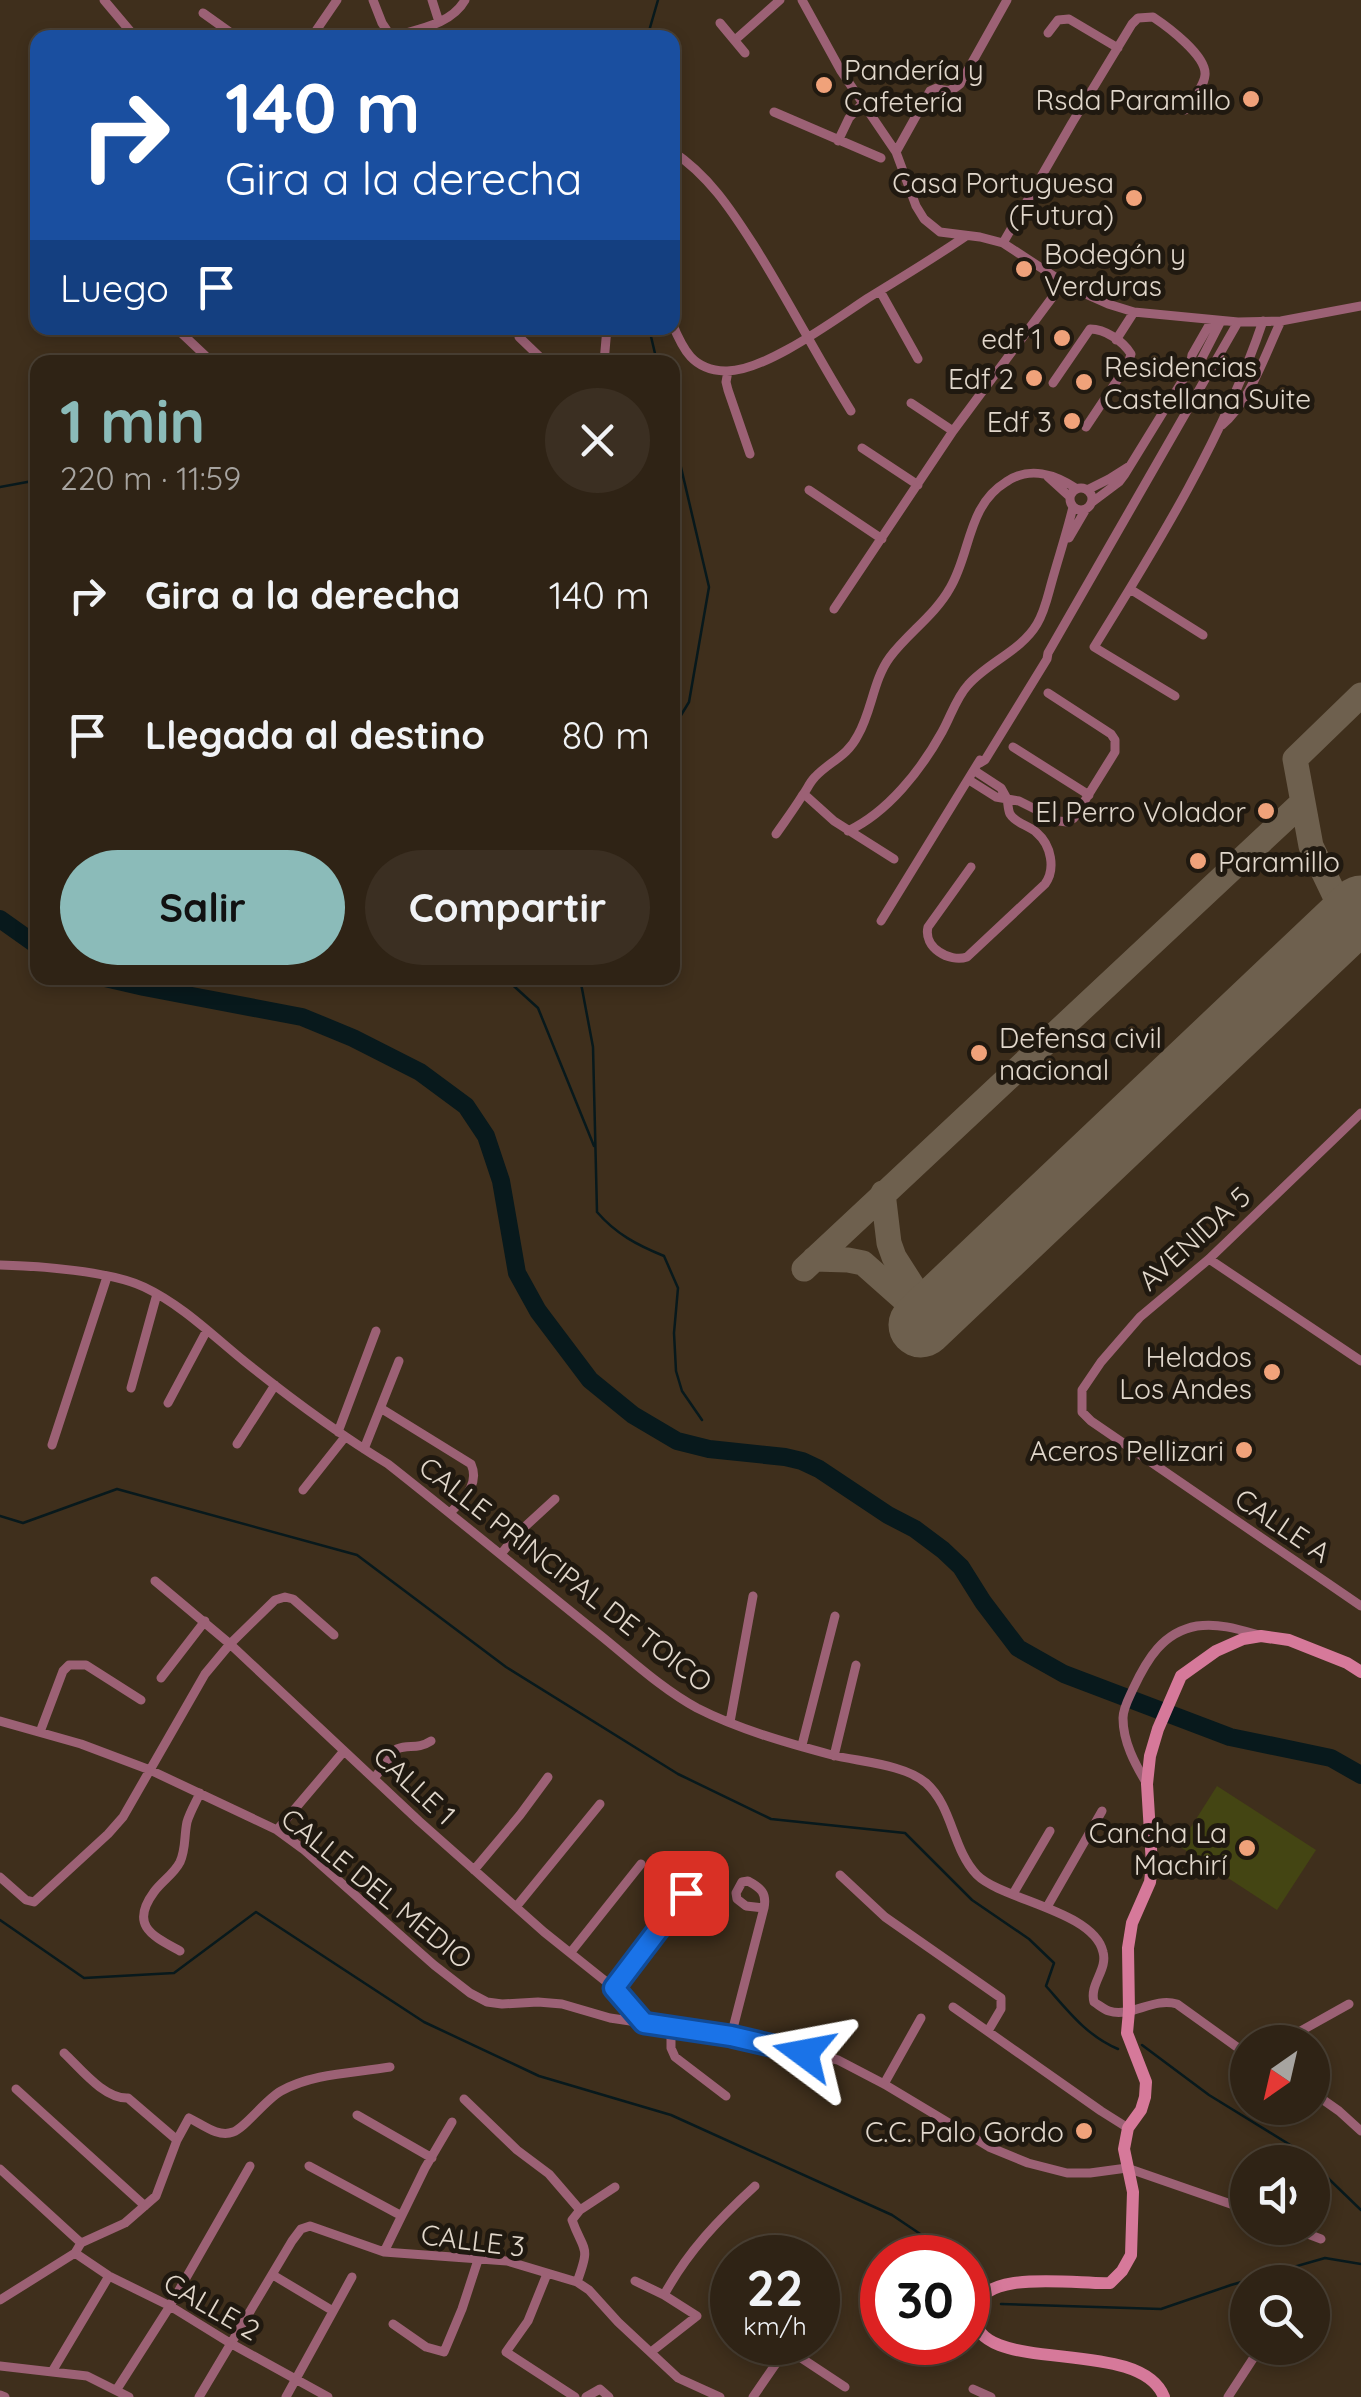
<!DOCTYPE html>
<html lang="es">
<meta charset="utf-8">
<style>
body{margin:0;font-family:Quicksand,sans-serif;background:#3b2f22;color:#f1f3f6;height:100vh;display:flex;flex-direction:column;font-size:38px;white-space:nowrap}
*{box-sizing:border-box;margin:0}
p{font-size:32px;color:#a7a4a0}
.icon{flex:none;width:55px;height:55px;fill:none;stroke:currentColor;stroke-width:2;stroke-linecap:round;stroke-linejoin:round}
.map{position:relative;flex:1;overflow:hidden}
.drawer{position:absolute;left:30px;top:355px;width:650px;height:630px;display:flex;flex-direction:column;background:#2f2315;border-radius:20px;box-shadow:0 5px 15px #0003,0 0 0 2px #4a4034}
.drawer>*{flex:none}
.guide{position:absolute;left:30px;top:30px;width:650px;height:305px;border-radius:20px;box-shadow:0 5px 15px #0003,0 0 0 2px #4a4034;background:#1a4fa0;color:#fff;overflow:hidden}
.needle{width:65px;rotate:214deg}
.controls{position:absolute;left:1230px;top:2025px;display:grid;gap:20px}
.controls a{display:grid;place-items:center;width:100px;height:100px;border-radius:50%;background:#2f2315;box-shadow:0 5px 15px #0003,0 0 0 2px #4a4034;font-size:50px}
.speed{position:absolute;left:710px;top:2235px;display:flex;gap:20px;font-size:50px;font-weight:700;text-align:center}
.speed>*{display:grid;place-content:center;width:130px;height:130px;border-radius:50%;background:#2f2315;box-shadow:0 5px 15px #0003,0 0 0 2px #4a4034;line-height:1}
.speed small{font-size:25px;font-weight:400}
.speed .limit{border:15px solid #d22;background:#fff;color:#111}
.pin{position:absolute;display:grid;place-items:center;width:85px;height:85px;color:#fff;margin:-42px;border-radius:20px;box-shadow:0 5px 15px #0006}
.me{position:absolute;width:110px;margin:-55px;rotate:283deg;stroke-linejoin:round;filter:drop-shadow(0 0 8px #0008)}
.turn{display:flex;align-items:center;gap:35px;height:210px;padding:0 30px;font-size:45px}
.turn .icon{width:130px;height:130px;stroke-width:2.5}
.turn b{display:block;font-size:70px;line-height:85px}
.then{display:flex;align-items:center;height:95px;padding:0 30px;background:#0003;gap:20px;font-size:38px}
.round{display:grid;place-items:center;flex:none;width:105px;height:105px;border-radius:52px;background:#3b2f22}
.overview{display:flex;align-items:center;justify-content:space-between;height:170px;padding:0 30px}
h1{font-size:60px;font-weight:700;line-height:75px;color:#8bbbb9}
.button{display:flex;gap:20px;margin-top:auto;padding:20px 30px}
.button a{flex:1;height:115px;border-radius:60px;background:#8bbbb9;color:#111;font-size:40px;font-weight:700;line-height:115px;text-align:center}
.button a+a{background:#3b2f22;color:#f1f3f6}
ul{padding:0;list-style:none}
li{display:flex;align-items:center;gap:30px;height:140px;padding:0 30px}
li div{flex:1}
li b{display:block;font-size:38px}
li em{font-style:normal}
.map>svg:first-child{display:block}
</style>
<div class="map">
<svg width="1361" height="2397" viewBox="0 0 1361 2397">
<rect width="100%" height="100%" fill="#3f2f1c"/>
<path fill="#444513" d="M1217,1786L1316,1850L1277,1910L1179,1846Z"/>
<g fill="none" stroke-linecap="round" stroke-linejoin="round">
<path stroke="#08191c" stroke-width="2.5" d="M647,38L658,0
M649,328L657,362
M672,429L709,587L689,702L672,730
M0,487L38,480
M505,978L538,1008L594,1146
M580,978L593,1047L597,1212C616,1234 637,1245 664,1256L678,1288L674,1333L676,1371L682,1391L702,1420
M0,1516L23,1523L117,1489L357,1555L506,1667L678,1774L771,1819L905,1833L972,1900L1029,1939L1054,1963L1046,1986C1068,2011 1087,2036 1118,2049
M0,1920L84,1978L174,1973L256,1912L424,2022L539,2076L671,2115L892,2215L956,2258
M1142,2045L1209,2095L1300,2151L1361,2210
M968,2265L978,2272
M1001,2304L1161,2309L1231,2285L1325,2258L1361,2264"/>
<path stroke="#08191c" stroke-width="18" d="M0,919L38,946
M105,978L144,987L302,1017L353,1038L420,1072L466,1106L486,1136L501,1181L517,1273L538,1311L590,1380L633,1415L677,1441L709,1449L785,1457L802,1461L819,1469L888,1515L915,1529L943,1550L961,1567L983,1602L1018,1648L1064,1674L1230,1737L1331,1758L1361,1775"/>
<path stroke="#6e604e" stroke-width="25" d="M1347,921L1311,846L1295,759L1361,695
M883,1193L889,1243L894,1257L931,1315
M814,1259L848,1260L863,1263L916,1310
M804,1269L1302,803"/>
<path stroke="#6e604e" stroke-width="65" d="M921,1325L1361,908"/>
<path stroke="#9c6175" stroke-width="9" d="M104,0L136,38
M373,0L382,23L392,38
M432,0L439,22
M802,0L841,71L896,152L916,206L924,219L940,232L980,237L1003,243L1072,288L1108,304L1134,312L1238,322L1281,321L1361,306
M203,13L238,38
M720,23L745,53
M1048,33L1058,20L1069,19L1118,48
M392,37C417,29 451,25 465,0
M311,38L337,0
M735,40L780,0
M774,112L881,158
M838,141L849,118L862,104
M672,151C708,175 730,208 753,244C788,299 817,357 851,411
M896,152L930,91L937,88C947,92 952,91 960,84L1007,0
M1003,243L1072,123L1132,24L1138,18L1153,17C1168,27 1207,56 1205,75C1204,87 1192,100 1185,110
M880,291L918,359
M672,323C683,350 693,370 725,371C763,373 836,319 868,298C901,278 934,258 966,236
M176,328L212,362
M519,328V337L545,362
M1116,340L1134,312
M604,362L607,328
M1190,368L1192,355L1212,320
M728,371L726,382L728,390L750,454
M1053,383L1090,329C1105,329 1123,341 1131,354L1128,364L1086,427
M911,403L953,431
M1222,425C1250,402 1265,354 1281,321
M862,448L918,485
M1048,477L1070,497
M1070 499a11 11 0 1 1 22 0a11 11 0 1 1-22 0Z
M809,490L882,539
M1087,490L1109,479L1128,467
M1091,503L1119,482L1125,474L1189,370L1201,360L1221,321
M1069,538L1086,509
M1130,589L1203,635
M834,609L953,431L1063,283
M1175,696L1094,647C1158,544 1224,437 1263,321
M1013,747L1089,795
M980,763L985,760L1047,659L1048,653L1238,322
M975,771L1001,788L1006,797
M969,780L996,797L1019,801L1059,821L1067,822L1074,818L1115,752V740L1111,734L1048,693
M804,794L834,821L894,859
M848,831C888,812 921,770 942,732C951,716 956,698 968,685C988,662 1021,651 1037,624C1045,611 1048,595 1052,581C1059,556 1067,532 1073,507
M776,834C785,821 794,809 802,796C807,790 809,783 815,777C830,761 847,757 858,735C872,711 873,680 890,657C908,633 935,615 950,588C971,553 967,506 1006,482C1029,466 1055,474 1077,489
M971,867L928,927C923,947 949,963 967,957L1045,884C1056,869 1051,845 1037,833C1029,825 1016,824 1010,814C1008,810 1008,803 1007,798
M881,921L980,760
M1361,1113L1209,1259L1140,1317L1101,1362L1082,1390V1412L1091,1421L1361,1606
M1209,1259L1361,1361
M0,1265C39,1266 110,1271 144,1287C182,1305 212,1335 244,1361C290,1398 337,1433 388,1464C459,1520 529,1578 600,1635C631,1660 662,1689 697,1708C738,1729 787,1743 832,1755C860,1762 904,1764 926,1783C953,1807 952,1849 977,1875C1002,1900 1094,1911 1103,1952C1108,1970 1089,1984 1094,2002C1099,2005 1103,2009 1109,2011C1131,2018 1153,1997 1177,2004L1248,2055
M131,1388L157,1294
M168,1403L207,1330
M382,1409L471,1464C480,1484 464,1498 451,1512
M338,1432L376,1331
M237,1444L275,1385
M52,1445L107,1277
M364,1449L399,1361
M303,1490L345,1437
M501,1554L518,1533L555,1499
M155,1581L230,1644L419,1821L544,1932L614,1988L644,2023
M161,1678L205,1621
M0,1721L81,1744L150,1770L277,1830L303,1849L434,1965L470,1993L487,2002L502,2004L538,2002L562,2004L610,2018L731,2036L838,2060L884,2084L989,2147L1028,2163L1067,2173H1090L1127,2168L1248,2210
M730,1722L753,1596
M40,1732L63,1671L69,1665H86L141,1700
M802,1745L835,1616
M834,1756L856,1665
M375,1777L397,1749C409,1744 417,1750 431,1741
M1147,1784C1135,1764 1123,1742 1123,1718C1123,1708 1129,1698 1133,1689C1147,1659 1163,1632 1197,1626C1219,1623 1238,1629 1259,1635
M277,1830L344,1751
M474,1870L520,1815L548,1777
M840,1875L885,1917L1001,1998V2009L988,2031
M0,1877L26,1900L34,1902L108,1834L123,1817L205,1674L230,1644L275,1600L285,1597L293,1599L334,1635
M1013,1894L1050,1831
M516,1907L600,1804
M1047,1907L1102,1811
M180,1951C153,1936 129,1926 154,1892C162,1881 174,1874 180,1862C186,1849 184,1836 187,1822C190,1812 196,1802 200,1793
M571,1952L641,1864
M614,1988L686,1893
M953,2007L1101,2111L1128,2128
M671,2026V2048L675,2057L726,2096
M731,2036L764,1908C767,1893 761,1888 748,1881L742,1882L736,1893L737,1899L746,1906L764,1908
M1281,2042L1349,2004
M64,2053C81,2069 104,2099 128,2098L177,2140
M884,2084L921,2018
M16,2089L145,2206
M1312,2092L1339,2111L1361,2131
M464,2099L517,2150L549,2174L580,2210
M357,2115L432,2158
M309,2166L400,2215
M0,2169L81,2243
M1292,2228L1321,2239
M384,2252L425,2168L452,2122
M75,2253L109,2276L170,2306L230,2343L328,2397
M547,2274L528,2321L506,2352L575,2397
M273,2275L333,2311
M635,2281L664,2295L697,2316L651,2352
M577,2282C591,2244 584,2253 572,2220L580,2210L615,2187
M664,2295C688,2251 719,2219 755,2186
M0,2300L75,2253L81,2243L125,2223L156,2196L177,2140L189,2118C202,2124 218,2138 233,2132C245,2128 265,2100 281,2091C313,2073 355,2073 390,2067
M393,2324L426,2347L444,2352L462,2309L478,2260
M777,2342L845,2387
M0,2366L87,2376L129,2397
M53,2370L109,2276
M117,2389L170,2306L250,2166
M973,2389L991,2397
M0,2395L5,2397
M199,2397L292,2241L301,2229L310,2226L384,2252L507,2261L577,2282L589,2290L618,2322L678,2378L720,2397
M286,2397L352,2277
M586,2397L600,2389L609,2397
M753,2397L786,2349
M1228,2397L1260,2348"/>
<path stroke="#d6799a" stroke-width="12" d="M1164,2397C1139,2333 968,2380 975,2311C980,2267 1080,2285 1110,2283L1122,2271L1131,2255L1133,2192L1124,2149L1128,2128L1141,2110L1145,2097L1146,2082L1127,2033L1129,2011L1128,1948L1132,1923L1150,1882L1152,1865L1147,1784L1150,1756L1158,1729L1181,1676L1216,1651L1243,1639L1261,1636L1289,1640L1347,1663L1361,1672"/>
</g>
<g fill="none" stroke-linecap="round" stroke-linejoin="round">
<defs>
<path id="route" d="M686,1893L614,1988L644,2023L731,2036L804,2053"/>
</defs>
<use href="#route" stroke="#114b97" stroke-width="25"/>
<use href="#route" stroke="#1a73e8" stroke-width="18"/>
</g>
<g fill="#f0a27a" stroke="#201910" stroke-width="4">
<circle cx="824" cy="85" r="10"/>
<circle cx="1251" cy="99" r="10"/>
<circle cx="1134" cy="198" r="10"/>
<circle cx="1024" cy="269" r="10"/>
<circle cx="1062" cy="338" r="10"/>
<circle cx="1034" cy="378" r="10"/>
<circle cx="1084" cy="382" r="10"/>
<circle cx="1072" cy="421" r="10"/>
<circle cx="1266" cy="811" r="10"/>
<circle cx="1198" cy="861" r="10"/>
<circle cx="979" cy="1053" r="10"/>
<circle cx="1272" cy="1372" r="10"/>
<circle cx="1244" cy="1450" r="10"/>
<circle cx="1247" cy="1848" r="10"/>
<circle cx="1084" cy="2131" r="10"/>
</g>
<g text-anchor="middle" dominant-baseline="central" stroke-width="10" stroke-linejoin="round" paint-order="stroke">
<g font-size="28" fill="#e1d7cb" stroke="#201910" text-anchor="end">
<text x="844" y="69" text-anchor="start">Pandería y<tspan x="844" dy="32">Cafetería</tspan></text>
<text x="1231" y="99">Rsda Paramillo</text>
<text x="1114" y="182">Casa Portuguesa<tspan x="1114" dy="32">(Futura)</tspan></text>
<text x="1044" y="253" text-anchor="start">Bodegón y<tspan x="1044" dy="32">Verduras</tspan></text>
<text x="1042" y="338">edf 1</text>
<text x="1104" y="366" text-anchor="start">Residencias<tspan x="1104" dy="32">Castellana Suite</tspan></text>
<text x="1014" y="378">Edf 2</text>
<text x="1052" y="421">Edf 3</text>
<text x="1246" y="811">El Perro Volador</text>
<text x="1218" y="861" text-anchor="start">Paramillo</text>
<text x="999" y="1037" text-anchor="start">Defensa civil<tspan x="999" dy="32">nacional</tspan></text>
<text x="1252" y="1356">Helados<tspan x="1252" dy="32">Los Andes</tspan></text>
<text x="1224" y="1450">Aceros Pellizari</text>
<text x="1227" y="1832">Cancha La<tspan x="1227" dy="32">Machirí</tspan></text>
<text x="1064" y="2131">C.C. Palo Gordo</text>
</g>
<g font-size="28" fill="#e1d7cb" stroke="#201910">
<text transform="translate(1194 1238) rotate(-42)">AVENIDA 5</text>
<text transform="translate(1283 1525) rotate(34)">CALLE A</text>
<text transform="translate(566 1574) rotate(38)">CALLE PRINCIPAL DE TOICO</text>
<text transform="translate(415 1785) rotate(43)">CALLE 1</text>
<text transform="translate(377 1888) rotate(39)">CALLE DEL MEDIO</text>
<text transform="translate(473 2240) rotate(7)">CALLE 3</text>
<text transform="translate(212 2306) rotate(30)">CALLE 2</text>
</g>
</g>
</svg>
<div class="controls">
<a><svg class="needle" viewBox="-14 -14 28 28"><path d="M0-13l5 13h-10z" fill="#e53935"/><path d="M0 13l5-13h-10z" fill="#a7a4a0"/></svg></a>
<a><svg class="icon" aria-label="sound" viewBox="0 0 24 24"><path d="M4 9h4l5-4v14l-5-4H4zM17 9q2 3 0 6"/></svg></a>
<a><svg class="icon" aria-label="search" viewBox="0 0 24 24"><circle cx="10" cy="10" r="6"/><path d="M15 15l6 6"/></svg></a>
</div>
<div class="speed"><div>22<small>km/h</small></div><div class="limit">30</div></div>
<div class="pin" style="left:686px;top:1893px;background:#d93025"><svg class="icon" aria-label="arrive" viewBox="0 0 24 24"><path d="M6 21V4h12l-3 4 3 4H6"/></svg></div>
<svg class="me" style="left:804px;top:2053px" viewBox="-20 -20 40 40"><path d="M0-17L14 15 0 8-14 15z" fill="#1a73e8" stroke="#fff" stroke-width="4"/></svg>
<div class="guide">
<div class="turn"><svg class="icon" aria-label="right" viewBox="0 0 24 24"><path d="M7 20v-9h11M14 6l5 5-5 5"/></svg><div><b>140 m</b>Gira a la derecha</div></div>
<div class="then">Luego<svg class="icon" aria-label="arrive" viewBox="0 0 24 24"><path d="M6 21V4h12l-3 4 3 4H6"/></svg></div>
</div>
<section class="drawer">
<div class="overview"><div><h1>1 min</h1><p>220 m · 11:59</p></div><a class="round"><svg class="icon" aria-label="close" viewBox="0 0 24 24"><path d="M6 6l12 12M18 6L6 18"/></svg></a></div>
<ul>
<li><svg class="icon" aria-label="right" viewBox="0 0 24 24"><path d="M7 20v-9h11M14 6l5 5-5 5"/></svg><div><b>Gira a la derecha</b></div><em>140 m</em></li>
<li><svg class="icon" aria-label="arrive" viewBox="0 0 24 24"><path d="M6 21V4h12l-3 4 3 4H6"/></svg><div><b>Llegada al destino</b></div><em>80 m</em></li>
</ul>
<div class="button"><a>Salir</a><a>Compartir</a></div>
</section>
</div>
